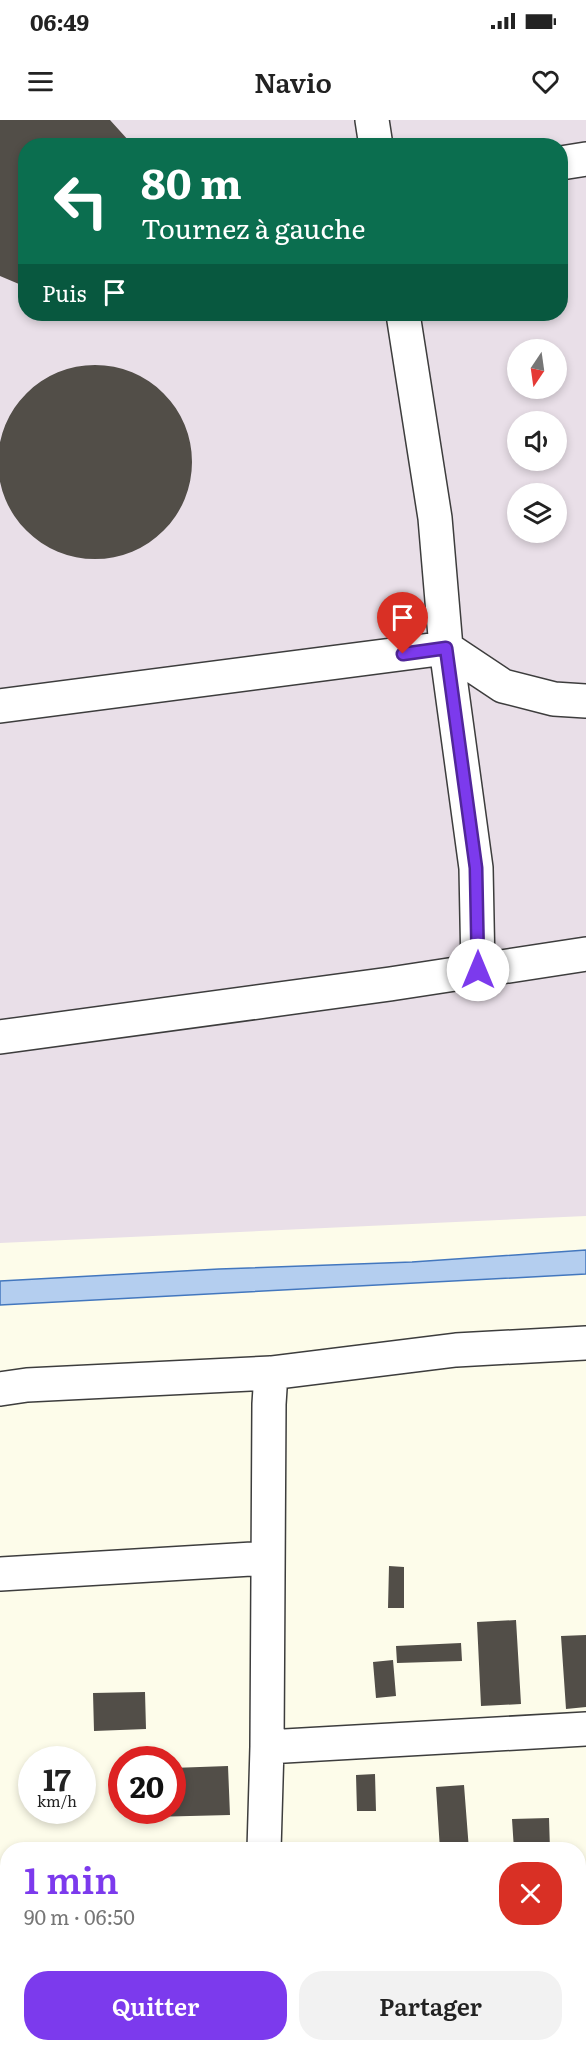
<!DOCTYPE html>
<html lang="fr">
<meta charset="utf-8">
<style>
body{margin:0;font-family:Literata,serif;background:#f2f2f2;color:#222;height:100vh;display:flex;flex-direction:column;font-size:22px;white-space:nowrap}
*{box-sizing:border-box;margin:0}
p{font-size:20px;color:#767676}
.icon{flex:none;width:33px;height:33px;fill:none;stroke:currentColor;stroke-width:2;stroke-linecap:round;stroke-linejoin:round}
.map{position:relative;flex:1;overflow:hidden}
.panel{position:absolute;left:0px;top:1722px;width:586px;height:210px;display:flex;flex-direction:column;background:#fff;border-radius:24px 24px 0 0;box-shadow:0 3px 9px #0003}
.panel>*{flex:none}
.guide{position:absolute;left:18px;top:18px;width:550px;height:183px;border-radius:24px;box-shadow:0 3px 9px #0003;background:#0b6e4f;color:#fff;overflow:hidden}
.needle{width:39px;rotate:193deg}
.tools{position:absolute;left:507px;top:219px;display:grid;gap:12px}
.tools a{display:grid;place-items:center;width:60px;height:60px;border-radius:50%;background:#fff;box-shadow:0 3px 9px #0003;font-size:30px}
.speed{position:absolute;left:18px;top:1626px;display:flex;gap:12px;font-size:30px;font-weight:700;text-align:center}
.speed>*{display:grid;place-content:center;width:78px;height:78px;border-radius:50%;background:#fff;box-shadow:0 3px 9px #0003;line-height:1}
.speed small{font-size:15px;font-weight:400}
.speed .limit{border:9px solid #d22;background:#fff;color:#111}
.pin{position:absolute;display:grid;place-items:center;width:51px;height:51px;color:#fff;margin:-62px -26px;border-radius:50% 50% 50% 0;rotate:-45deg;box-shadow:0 0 6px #0007}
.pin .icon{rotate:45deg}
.me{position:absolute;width:66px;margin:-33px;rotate:0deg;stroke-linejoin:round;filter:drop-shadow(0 0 4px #0008)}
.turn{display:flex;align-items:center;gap:21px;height:126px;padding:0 24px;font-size:27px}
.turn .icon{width:78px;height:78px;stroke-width:2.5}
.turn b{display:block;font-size:42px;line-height:51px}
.then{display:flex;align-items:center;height:57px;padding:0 24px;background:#0003;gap:12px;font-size:22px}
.round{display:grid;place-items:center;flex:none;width:63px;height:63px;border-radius:24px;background:#f2f2f2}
.headline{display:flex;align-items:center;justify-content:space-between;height:102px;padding:0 24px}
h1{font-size:36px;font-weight:600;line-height:45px;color:#7c3aed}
.button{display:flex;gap:12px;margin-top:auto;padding:12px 24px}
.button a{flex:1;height:69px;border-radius:24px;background:#7c3aed;color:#fff;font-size:24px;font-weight:600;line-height:69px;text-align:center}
.button a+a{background:#f2f2f2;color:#222}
.status{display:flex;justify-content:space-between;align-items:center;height:42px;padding:0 30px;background:#fff;direction:ltr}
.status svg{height:16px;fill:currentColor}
header{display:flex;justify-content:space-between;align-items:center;height:78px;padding:0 24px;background:#fff;font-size:27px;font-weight:600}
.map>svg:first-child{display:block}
</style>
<div class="status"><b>06:49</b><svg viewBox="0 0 49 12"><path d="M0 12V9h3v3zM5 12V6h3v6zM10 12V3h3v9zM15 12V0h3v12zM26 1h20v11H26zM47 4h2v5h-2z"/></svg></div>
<header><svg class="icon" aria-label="menu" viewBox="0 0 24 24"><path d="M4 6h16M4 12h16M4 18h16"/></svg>Navio<svg class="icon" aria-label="heart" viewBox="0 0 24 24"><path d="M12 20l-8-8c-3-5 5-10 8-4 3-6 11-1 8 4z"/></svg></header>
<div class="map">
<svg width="586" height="1932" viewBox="0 0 586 1932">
<rect width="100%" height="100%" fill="#fdfcea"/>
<path fill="#e9dfe8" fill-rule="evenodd" d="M0,0H586V1096L0,1123ZM26,26H561V194H26ZM518,230H556V268H518ZM518,302H556V340H518ZM518,374H556V412H518Z"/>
<path fill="#b4ceef" stroke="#4377be" stroke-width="1.5" d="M586,1130V1154L0,1185V1161L219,1149L412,1142Z"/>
<path fill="#524e48" d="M0,0H110L129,21L131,26H26V167L0,156Z
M-2 342a97 97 0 1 1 194 0a97 97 0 1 1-194 0Z
M389,1446L404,1447V1488H388Z
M516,1500L521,1584L481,1586L477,1502Z
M586,1515V1587L566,1589L561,1516Z
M461,1523L462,1541L397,1543L396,1526Z
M393,1540L396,1576L376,1578L373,1542Z
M145,1572L146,1609L94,1611L93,1573Z
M228,1646L230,1695L150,1697V1690H172V1648Z
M375,1654L376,1691H357L356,1655Z
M464,1665L469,1730H440L436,1667Z
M549,1698L550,1730H514L512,1699Z"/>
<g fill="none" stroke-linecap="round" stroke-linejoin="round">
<defs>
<path id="minor" d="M372,0L376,26
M561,43L586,39
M403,194L435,398L446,528L476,748L478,850
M0,586L446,528L503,566L554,579L586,581
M0,917L390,864L586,834
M0,1269L27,1265L271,1253L456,1230L586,1223
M0,1454L268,1438
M267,1627L586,1609
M264,1730L267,1627L269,1284L271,1253
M579,1905L586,1904
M258,1932V1924"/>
</defs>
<use href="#minor" stroke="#3d3d3d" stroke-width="36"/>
<use href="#minor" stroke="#fff" stroke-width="33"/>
</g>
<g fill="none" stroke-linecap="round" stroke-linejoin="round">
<defs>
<path id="route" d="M403,534L446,528L476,748L478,850"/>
</defs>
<use href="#route" stroke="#51269a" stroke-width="15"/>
<use href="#route" stroke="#7c3aed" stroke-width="10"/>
</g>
</svg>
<div class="tools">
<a><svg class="needle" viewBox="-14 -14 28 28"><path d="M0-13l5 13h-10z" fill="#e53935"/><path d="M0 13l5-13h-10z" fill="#767676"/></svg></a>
<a><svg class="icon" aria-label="sound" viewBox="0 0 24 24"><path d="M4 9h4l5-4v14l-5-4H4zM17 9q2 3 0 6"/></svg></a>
<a><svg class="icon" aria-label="layers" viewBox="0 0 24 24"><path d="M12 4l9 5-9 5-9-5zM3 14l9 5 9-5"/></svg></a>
</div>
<div class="speed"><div>17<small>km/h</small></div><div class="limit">20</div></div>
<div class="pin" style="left:403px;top:534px;background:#d93025"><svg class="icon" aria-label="arrive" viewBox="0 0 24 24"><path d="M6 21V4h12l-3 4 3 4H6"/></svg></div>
<svg class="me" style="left:478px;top:850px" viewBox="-20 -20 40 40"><circle r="19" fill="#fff"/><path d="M0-13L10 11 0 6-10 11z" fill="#7c3aed"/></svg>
<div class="guide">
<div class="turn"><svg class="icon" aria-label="left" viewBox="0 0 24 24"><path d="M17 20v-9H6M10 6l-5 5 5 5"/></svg><div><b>80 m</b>Tournez à gauche</div></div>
<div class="then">Puis<svg class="icon" aria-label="arrive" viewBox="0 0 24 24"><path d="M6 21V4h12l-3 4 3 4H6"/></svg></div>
</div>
<section class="panel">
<div class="headline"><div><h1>1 min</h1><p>90 m · 06:50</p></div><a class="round" style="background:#d93025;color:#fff"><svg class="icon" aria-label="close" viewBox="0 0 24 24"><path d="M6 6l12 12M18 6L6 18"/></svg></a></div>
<div class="button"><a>Quitter</a><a>Partager</a></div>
</section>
</div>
